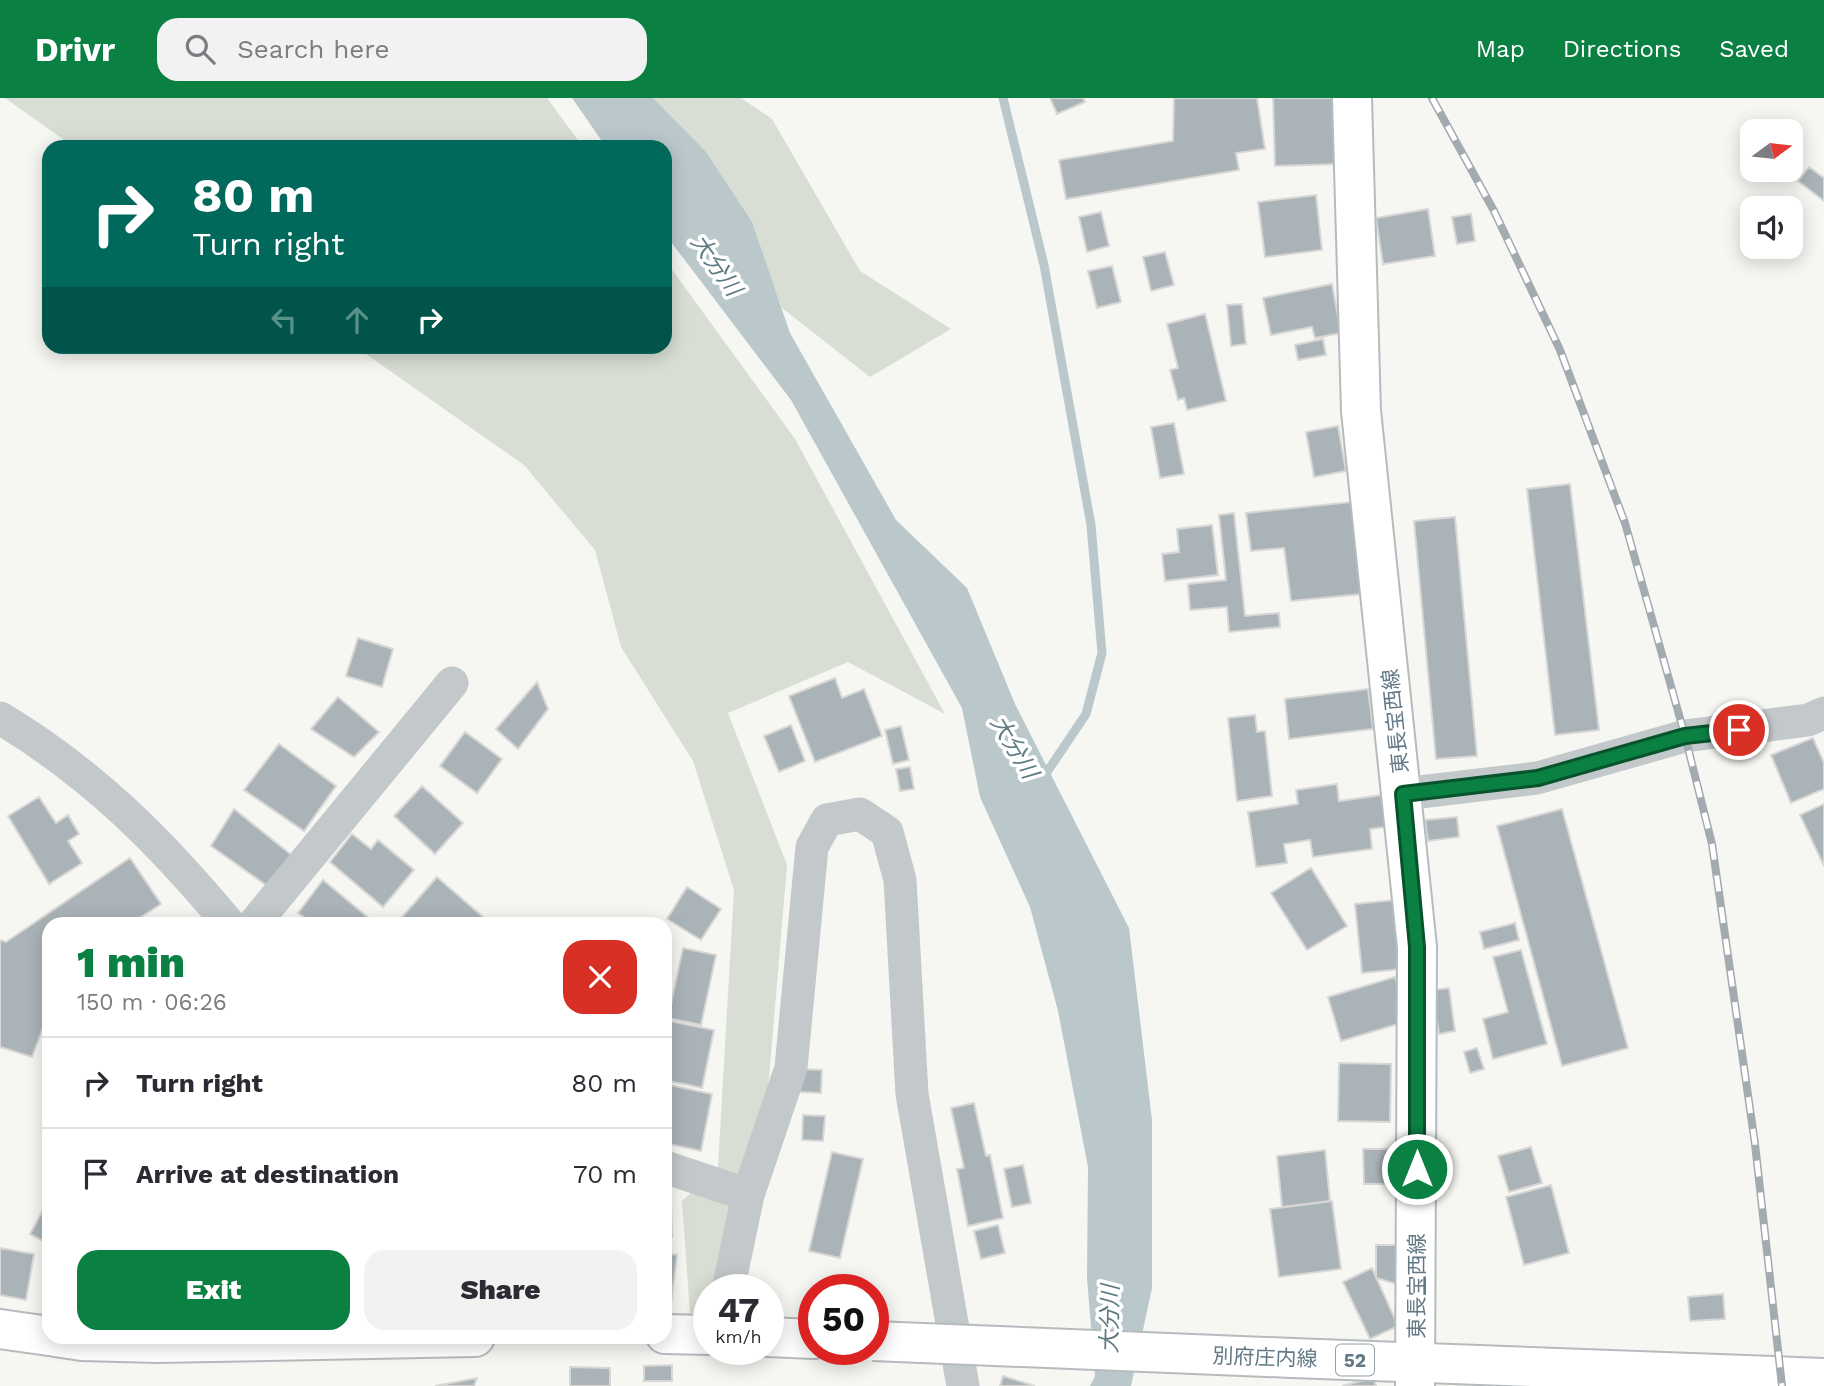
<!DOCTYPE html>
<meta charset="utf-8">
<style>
body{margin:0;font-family:"Work Sans","Noto Sans JP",sans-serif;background:#f2f2f3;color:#2b2b33;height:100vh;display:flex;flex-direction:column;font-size:26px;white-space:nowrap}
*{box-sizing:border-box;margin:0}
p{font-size:23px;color:#7c7c81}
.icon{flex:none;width:38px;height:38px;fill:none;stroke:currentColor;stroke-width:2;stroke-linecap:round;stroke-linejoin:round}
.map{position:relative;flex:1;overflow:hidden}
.sheet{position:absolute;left:42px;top:819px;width:630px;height:427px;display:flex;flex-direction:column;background:#fff;border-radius:21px;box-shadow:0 4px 18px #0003}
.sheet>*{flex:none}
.hud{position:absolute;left:42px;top:42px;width:630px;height:214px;border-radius:21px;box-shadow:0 4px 18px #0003;background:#00695c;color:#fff;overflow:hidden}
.needle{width:46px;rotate:75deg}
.buttons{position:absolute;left:1740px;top:21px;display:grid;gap:14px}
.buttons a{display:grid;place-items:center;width:63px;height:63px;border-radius:14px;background:#fff;box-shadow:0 4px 18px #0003;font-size:35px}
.speed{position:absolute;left:693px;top:1176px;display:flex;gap:14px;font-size:35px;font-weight:700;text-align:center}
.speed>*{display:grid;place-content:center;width:91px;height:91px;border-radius:50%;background:#fff;box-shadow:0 4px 18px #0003;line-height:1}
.speed small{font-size:18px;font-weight:400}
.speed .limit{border:10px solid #d22;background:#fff;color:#111}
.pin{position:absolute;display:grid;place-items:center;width:60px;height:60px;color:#fff;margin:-30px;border:4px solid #fff;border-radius:50%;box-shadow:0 2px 7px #0007}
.me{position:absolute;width:77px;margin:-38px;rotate:0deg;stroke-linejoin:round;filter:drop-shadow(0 0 5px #0008)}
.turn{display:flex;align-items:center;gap:24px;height:147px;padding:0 35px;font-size:32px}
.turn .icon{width:91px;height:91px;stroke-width:2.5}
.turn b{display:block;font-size:49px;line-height:60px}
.lanes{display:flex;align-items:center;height:66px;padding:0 35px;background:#0003;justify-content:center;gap:35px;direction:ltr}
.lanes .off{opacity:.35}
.round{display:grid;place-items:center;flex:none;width:74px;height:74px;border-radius:21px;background:#f2f2f3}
.overview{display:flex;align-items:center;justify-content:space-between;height:119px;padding:0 35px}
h1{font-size:42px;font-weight:800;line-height:52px;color:#0b8043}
.action{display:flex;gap:14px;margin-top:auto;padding:14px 35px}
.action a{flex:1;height:80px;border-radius:21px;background:#0b8043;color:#fff;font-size:28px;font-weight:800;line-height:80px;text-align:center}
.action a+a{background:#f2f2f3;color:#2b2b33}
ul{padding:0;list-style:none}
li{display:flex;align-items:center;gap:21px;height:91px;padding:0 35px;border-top:2px solid #e1e1e2}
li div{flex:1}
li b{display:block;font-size:26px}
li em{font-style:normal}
header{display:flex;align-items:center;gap:42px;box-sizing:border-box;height:98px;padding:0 35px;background:#0b8043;color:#fff}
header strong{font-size:33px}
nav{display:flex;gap:38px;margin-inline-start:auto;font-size:24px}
.search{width:490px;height:63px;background:#f2f2f3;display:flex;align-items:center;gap:18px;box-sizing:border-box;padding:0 24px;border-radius:21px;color:#7c7c81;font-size:26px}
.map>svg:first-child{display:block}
</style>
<header>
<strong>Drivr</strong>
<div class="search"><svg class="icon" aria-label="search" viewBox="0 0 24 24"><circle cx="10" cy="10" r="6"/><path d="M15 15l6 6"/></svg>Search here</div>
<nav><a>Map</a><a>Directions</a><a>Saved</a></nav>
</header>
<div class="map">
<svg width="1824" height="1288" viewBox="0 0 1824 1288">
<rect width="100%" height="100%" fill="#f6f6f2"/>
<path fill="#d8ded3" d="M5,0H547L583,49H74Z
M646,0H741L772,21L860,173L951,231L870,279L782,210L746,116Z
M665,162L795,341L945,616L848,564L728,615L787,767L760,1086L723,1192H709V1214L690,1215L682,1103L718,1069L734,792L693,663L621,549L595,452L524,367L356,249L665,248Z"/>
<path fill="#bac8cc" d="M572,0H653L706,54L752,124L790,235L896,422L967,490L1015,606L1129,830L1152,1022V1190L1131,1288H1090L1095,1278L1087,1180L1088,1069L1058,913L1030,809L980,699L962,610L791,302L665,136V49H606Z"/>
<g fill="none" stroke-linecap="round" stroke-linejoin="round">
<path stroke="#bac8cc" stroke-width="9" d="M1003,0L1044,167L1091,427L1102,555L1086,616L1043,680"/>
</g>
<path fill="#aab4b8" stroke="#d8d7d5" stroke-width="2" d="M1050,0H1083L1085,4L1057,16Z
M1174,0H1257L1265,51L1236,55L1239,72L1066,101L1059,62L1173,43Z
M1273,0H1337L1339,66L1275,68Z
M1809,69L1824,80V103L1798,83Z
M1316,97L1322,152L1265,159L1258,104Z
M1428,111L1435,158L1383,166L1376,120Z
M1101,114L1109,148L1087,154L1079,119Z
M1471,116L1475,143L1457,146L1452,119Z
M1165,154L1174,187L1151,193L1143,159Z
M1112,168L1121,204L1097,210L1088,173Z
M1332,186L1341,235L1315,240L1312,229L1271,237L1263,200Z
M1242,206L1246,246L1231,248L1227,207Z
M1205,216L1226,303L1187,312L1184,300L1178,302L1170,272L1178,270L1167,226Z
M1323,241L1326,257L1298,262L1295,247Z
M1174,325L1184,376L1160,380L1151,329Z
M1338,328L1346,373L1314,379L1306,334Z
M1570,386L1599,632L1555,637L1527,391Z
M1351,404L1362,496L1291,503L1284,450L1251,453L1246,415Z
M1234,415L1245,518L1279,515L1280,529L1229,534L1227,509L1190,512L1188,486L1226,482L1219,417Z
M1455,419L1477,658L1436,661L1414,423Z
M1212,427L1218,477L1165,483L1162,456L1179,454L1177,431Z
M358,540L393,551L382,589L346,578Z
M835,580L842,600L864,591L882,638L815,664L789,598Z
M537,584L548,611L518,651L496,631Z
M1368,591L1373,631L1289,641L1285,601Z
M338,599L379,634L354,659L311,631Z
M1255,617L1257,634L1265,633L1272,698L1237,703L1228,620Z
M791,627L805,663L779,674L764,638Z
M901,628L909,662L893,666L885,632Z
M465,634L502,661L477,695L440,668Z
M1813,640L1824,665V691L1791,705L1771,657Z
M279,646L336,688L304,733L244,692Z
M910,669L914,691L900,693L896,671Z
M1337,686L1339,703L1382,697L1386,729L1370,731L1372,751L1313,759L1310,742L1284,746L1287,765L1256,769L1248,714L1298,706L1296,692Z
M422,688L463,725L435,756L394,718Z
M39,699L56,725L68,717L79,736L68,743L82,765L49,786L8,718Z
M1824,706V768L1800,717Z
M234,711L294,759L266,787L211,748Z
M1562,711L1628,950L1562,968L1497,728Z
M1457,719L1459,739L1428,743L1425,722Z
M352,736L371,751L378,742L414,772L383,809L330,764Z
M130,760L161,806L130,826H49V913L32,959L0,949V842L6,844Z
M1311,770L1347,828L1307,852L1271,795Z
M437,779L491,826H396Z
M323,782L376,826H314L298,815Z
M687,789L721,811L701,842L667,821Z
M1394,802L1401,871L1362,875L1355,806Z
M1515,825L1519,842L1484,851L1480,834Z
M683,850L716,857L701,927L668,920Z
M1521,852L1547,946L1493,961L1483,921L1508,914L1493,859Z
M1395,879L1408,923L1341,943L1328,899Z
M1449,890L1455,933L1439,936L1432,892Z
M665,922L714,932L702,990L665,982Z
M1477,950L1484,971L1470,975L1464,954Z
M1339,965L1391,966L1390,1024L1338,1023Z
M800,971L822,972L821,995L799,994Z
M665,986L712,996L701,1053L665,1045Z
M974,1005L986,1058L990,1057L1003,1120L968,1128L957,1071L964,1070L951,1010Z
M803,1017L825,1018L823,1043L802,1042Z
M1531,1049L1542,1085L1509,1094L1498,1058Z
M1363,1051H1404V1086H1364Z
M1325,1052L1330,1103L1282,1109L1277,1058Z
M832,1054L863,1061L840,1160L809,1153Z
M1023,1067L1031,1105L1012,1109L1004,1071Z
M1551,1087L1569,1155L1524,1167L1506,1099Z
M49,1101V1146L30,1136Z
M1332,1103L1341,1171L1279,1179L1270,1111Z
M665,1108H671L672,1139H665Z
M998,1127L1005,1155L981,1161L974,1133Z
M1376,1147H1400V1187L1376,1180Z
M0,1150L34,1156L26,1202L0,1197Z
M665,1155L677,1157L671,1205L665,1204Z
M1372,1170L1398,1228L1370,1241L1343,1184Z
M1723,1196L1725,1221L1690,1223L1688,1199Z
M672,1267V1283H644V1268Z
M570,1269L610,1270V1288H570Z
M1003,1278L1035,1288H1000Z
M477,1280L474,1288H435Z
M1373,1280L1376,1288H1342Z"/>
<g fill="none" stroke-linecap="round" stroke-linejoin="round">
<defs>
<path id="secondary" d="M1352,0L1361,313L1417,849L1415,1288"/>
<path id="primary" d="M0,1231L49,1238
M665,1236L709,1237
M55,1239L82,1243L158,1245L475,1239
M768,1239L814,1241
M1293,1260L1824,1280"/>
</defs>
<use href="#secondary" stroke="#b5bcbf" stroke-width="42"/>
<use href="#primary" stroke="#b6bbbe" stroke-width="42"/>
<path stroke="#c3c8cb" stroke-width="33" d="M0,620C93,676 160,743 229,826
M1403,696L1537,680L1685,638L1808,622L1824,615
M254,826L452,585
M665,1069L748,1097
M728,1192L748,1097L791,970L812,749L827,722L860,716L887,734L900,782L912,996L963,1288"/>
<use href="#secondary" stroke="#fff" stroke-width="38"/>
<use href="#primary" stroke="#fff" stroke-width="38"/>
<defs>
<path id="rail" d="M1432,0L1494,113L1560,252L1625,425L1685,638L1712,746L1755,1046L1782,1288"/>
</defs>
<use href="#rail" stroke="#a3abb0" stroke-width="8"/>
<use href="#rail" stroke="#fff" stroke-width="5" stroke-dasharray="16" stroke-linecap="butt"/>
<defs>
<path id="primary-bridge" d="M873,1243L1293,1260"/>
</defs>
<use href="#primary-bridge" stroke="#b6bbbe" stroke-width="42" stroke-linecap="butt"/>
<use href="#primary-bridge" stroke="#fff" stroke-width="38"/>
</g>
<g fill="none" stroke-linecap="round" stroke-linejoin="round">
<defs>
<path id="route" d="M1417,1071V849L1403,696L1538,680L1685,638L1739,632"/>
</defs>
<use href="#route" stroke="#07532c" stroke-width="18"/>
<use href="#route" stroke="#0b8043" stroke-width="12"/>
</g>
<g text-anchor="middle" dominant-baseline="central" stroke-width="7" stroke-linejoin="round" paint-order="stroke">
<rect fill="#fff" stroke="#92a1aa" stroke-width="2" x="1336" y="1246.5" width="38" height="31" rx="5"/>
<g font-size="19" font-weight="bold" fill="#637986">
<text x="1355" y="1262">52</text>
</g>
<g font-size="21" fill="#637986" stroke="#fff">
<text transform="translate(1395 623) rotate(-96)">東長宝西線</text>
<text transform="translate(1416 1188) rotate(-90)">東長宝西線</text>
<text transform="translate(1265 1259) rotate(2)">別府庄内線</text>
</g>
<g font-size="23" font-style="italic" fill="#5f7b83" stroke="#fff">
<text transform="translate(716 167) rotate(55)">大分川</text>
<text transform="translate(1014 649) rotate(59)">大分川</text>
<text transform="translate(1110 1221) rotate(-89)">大分川</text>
</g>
</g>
</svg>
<div class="buttons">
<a><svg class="needle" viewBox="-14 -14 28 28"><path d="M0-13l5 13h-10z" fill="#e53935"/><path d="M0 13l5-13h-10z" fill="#7c7c81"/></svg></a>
<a><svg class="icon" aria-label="sound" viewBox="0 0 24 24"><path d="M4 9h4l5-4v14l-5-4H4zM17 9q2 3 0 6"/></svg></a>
</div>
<div class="speed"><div>47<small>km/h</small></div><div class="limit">50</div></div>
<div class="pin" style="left:1739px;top:632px;background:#d93025"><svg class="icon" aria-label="arrive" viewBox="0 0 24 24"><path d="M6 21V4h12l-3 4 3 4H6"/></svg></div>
<svg class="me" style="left:1417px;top:1071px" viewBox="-20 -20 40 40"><circle r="17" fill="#0b8043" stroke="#fff" stroke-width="3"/><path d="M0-11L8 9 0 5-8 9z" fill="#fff"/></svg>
<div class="hud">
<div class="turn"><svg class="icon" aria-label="right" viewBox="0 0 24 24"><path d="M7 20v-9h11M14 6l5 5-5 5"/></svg><div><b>80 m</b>Turn right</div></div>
<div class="lanes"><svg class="icon off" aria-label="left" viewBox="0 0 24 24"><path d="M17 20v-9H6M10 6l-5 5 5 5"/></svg><svg class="icon off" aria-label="ahead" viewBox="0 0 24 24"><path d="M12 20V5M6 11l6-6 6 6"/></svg><svg class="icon" aria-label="right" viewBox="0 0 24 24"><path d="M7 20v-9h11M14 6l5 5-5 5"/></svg></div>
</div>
<section class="sheet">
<div class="overview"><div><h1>1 min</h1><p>150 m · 06:26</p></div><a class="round" style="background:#d93025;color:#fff"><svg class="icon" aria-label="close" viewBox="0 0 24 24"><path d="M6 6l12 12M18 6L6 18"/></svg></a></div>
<ul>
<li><svg class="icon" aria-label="right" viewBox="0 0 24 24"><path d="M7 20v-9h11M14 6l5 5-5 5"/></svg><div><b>Turn right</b></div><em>80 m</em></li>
<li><svg class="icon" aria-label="arrive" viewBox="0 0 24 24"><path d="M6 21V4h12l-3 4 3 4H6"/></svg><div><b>Arrive at destination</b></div><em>70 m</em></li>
</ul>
<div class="action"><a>Exit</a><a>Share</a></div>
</section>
</div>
